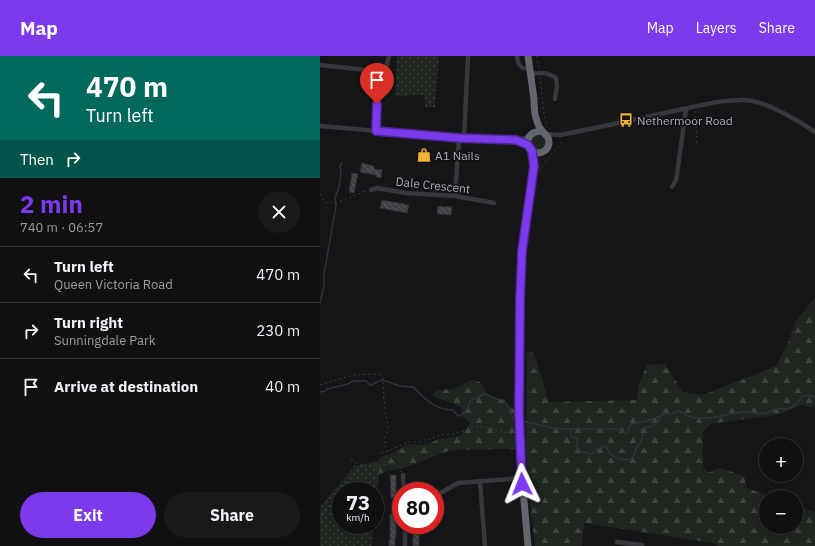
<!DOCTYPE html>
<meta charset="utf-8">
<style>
body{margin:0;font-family:"IBM Plex Sans",sans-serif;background:#19191b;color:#f1f3f6;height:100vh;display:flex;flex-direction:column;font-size:15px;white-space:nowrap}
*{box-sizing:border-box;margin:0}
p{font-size:13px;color:#9c9d9f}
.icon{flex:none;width:22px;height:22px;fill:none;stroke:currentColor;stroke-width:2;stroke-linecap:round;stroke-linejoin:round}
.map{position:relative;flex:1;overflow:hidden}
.side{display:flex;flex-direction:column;background:#101012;width:320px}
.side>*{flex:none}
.top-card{background:#00695c;color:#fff;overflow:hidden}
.fabs{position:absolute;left:439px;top:382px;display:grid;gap:8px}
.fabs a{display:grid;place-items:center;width:44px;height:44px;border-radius:50%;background:#101012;box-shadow:0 2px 10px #0003,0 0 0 1px #303032;font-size:20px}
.speed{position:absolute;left:12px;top:426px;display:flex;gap:8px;font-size:20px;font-weight:700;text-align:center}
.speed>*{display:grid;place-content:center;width:52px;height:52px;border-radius:50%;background:#101012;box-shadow:0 2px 10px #0003,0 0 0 1px #303032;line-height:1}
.speed small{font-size:10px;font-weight:400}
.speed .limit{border:6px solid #d22;background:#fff;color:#111}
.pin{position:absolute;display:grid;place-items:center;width:34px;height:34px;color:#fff;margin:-41px -17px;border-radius:50% 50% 50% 0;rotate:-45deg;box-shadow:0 0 4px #0007}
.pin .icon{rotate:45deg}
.me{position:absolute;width:44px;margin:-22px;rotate:358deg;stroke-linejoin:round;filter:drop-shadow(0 0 3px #0008)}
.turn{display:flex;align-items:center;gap:14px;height:84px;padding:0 20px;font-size:18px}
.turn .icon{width:52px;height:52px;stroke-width:2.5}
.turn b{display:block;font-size:28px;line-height:34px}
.then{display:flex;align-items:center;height:38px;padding:0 20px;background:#0003;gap:8px;font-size:15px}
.round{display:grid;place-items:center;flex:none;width:42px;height:42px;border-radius:21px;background:#19191b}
.overview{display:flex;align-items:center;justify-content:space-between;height:68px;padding:0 20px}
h1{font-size:24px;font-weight:700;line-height:30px;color:#7c3aed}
.primary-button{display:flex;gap:8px;margin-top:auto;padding:8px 20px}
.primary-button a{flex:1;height:46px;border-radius:24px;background:#7c3aed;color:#fff;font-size:16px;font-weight:700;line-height:46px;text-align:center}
.primary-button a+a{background:#19191b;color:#f1f3f6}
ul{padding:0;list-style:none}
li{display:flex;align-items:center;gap:12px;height:56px;padding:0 20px;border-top:1px solid #303032}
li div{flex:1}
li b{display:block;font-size:15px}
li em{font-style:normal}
header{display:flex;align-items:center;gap:24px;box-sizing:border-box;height:56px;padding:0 20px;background:#7c3aed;color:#fff}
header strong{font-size:19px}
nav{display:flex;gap:22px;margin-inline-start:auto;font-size:14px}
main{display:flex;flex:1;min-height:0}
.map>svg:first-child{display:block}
</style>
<header>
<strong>Map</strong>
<nav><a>Map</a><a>Layers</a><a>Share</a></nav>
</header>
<main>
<section class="side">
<div class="top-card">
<div class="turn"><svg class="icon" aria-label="left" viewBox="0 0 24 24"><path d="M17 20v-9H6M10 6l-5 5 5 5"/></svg><div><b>470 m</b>Turn left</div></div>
<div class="then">Then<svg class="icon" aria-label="right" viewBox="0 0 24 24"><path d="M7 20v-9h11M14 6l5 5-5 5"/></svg></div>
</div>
<div class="overview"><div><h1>2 min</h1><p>740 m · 06:57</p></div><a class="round"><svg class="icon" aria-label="close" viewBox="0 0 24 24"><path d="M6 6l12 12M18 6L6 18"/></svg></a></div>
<ul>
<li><svg class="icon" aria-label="left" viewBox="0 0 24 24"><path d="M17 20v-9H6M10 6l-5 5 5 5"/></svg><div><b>Turn left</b><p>Queen Victoria Road</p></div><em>470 m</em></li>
<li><svg class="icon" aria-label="right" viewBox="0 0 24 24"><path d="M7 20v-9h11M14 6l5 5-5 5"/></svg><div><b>Turn right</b><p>Sunningdale Park</p></div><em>230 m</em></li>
<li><svg class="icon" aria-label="arrive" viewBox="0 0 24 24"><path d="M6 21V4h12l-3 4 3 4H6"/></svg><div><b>Arrive at destination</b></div><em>40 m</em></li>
</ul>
<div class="primary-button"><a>Exit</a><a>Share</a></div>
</section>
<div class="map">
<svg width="495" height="490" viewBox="0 0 495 490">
<defs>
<pattern id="forest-firs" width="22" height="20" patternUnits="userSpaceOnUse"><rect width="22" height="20" fill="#1e261f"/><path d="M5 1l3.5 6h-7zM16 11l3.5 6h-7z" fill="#3c433d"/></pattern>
<pattern id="park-dots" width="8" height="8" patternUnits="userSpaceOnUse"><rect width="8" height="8" fill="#1e261f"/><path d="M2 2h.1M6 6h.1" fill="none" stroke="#3c433d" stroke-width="1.8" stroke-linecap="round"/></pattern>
<pattern id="building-back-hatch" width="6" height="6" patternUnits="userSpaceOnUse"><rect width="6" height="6" fill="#404145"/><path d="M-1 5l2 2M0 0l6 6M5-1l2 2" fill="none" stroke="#595a5e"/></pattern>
</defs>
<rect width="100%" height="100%" fill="#161618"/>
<path fill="#1e261f" d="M210 86a8 8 0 1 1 16 0a8 8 0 1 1-16 0Z"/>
<path fill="url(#forest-firs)" d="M495,242V352L482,349L457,359L425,363L391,368L383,376V410L388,417L400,412L424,420L427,432L453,441H446V471H476V450L495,456V490H398L392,487L264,467L262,490H215L208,424L206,394L207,295L214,297L229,346L317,344L319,327L327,309L345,308L363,336L383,339L456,310L468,287L475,266Z
M150,324L160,326L167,337L174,342L183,344L195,354L197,393L131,394L84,412L67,415L59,419L58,405L62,400L70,398L89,388L96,389L108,388L119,383L140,380L150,367L143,361L141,351L112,340L117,334C131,334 138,332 150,324Z"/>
<path fill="url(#park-dots)" d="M77,0H119L115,51H105L104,39L75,40Z
M58,405L59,419L55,458V435H21V469H54L52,490H0V451L34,410Z"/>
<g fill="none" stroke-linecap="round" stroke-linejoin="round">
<path stroke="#2c353c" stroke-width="1.5" d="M0,247L4,230V219L7,201L16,150L15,142L19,131L21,116L20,110L22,107
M0,336L5,335L7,333L28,328L33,325H46L50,329H52C66,320 64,326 77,329C82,331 88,330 93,331C105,343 115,354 133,354L138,360C147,358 147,351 151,344L156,343L164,338C172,339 174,344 184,344L189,353L192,361L194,364H196
M202,365L238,373H298L305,377H308L309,371L312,368L327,365L345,358H352L359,355C377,369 402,359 422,356C430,355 438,359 446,357C450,356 454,353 458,353C462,352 465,354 470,352C475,350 479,344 483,340L486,339L495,341
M250,374L251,380L257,383V394L259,395L272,398C276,393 279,391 285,390C291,399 291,401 302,403C306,404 308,404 312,403C314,400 315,396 316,393C320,386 325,385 321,374C328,368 336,375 341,359"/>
</g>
<path fill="url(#building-back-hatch)" stroke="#303034" d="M100,93H105V105H100Z
M42,107L54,110V113L62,114L61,122L56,121V119L40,116Z
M32,117L38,118L34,137L29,136Z
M62,144L89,149L87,157L60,152Z
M118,150L132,151L131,159L117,158Z
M70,419H76V442H71Z
M97,428L110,435H98L94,433Z
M70,458H76V481H75V490H69V484H70Z
M93,475H99V490H93Z"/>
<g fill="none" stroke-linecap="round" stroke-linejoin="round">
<path stroke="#3d3f44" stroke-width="1" stroke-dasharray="2 3" stroke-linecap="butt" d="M217,0L219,12
M220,21L224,59L227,71
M375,55L377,87
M219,115L243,84
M0,138L6,147L18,146L46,135
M0,329L33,319L59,318L63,322L64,345L68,372L65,382V390L69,395
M61,397L69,395L88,386H104L119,379L132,378L147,374L156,370L169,372L193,378
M31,404L41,409
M0,463L6,453L42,410L65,409L73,407L77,409L81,416"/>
<path stroke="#37383d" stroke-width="4.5" d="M197,0C198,9 200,13 210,13
M0,9L65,16L62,29L57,35L56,75
M65,16L69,0
M210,18C220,17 227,15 236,22L237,30L235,43
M0,70L139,82L196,84L209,81
M226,78L240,79C281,71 322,62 363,53C383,49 405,43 426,44C447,46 478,64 495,76
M144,82L148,0
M352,131L356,124L357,118L366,53
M51,134L57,132L86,137L135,140L174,147
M135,140L139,82
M83,419L84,435
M160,425L165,490
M115,440L138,427L202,422
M297,486L322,489V490
M85,490V469"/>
<path stroke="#63666e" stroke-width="7" d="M208,0C210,14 212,29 214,43C214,49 214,56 216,62C217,66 220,73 223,76C226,79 229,81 229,86C229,94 221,99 214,96C201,90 209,72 223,76
M208,490L202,422L199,357L200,294L202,195L214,110L212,95"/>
</g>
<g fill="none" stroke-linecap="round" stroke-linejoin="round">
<defs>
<path id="route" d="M57,48L56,75L139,82L196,84L208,89L212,95L214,110L202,195L200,244L199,357L202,428"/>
</defs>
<use href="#route" stroke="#51269a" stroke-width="10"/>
<use href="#route" stroke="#7c3aed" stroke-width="7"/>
</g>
<defs>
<symbol id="bus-bare" viewBox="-9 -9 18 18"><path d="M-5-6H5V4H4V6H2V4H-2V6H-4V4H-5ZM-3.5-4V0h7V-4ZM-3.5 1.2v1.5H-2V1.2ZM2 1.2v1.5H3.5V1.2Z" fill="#f2b134" stroke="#111113" stroke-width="2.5" paint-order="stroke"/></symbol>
<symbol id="shop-bare" viewBox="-9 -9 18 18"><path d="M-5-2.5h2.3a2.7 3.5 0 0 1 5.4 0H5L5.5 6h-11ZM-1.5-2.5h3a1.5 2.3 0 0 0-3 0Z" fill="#f2b134" stroke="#111113" stroke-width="2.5" paint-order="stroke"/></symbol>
</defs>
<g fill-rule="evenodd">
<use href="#bus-bare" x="296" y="54" width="20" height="20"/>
<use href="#shop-bare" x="94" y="89" width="20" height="20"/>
</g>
<g text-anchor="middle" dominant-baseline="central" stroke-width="3.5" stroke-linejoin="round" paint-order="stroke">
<g font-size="12" fill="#a8adb8" stroke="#111113" text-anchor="start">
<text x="317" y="64">Nethermoor Road</text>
<text x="115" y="99">A1 Nails</text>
</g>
<g font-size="12" fill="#a8adb8" stroke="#111113">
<text transform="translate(113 129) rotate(6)">Dale Crescent</text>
</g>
</g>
</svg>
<div class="fabs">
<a>+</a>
<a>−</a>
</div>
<div class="speed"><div>73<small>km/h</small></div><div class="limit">80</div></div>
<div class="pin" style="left:57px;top:48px;background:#d93025"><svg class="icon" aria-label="arrive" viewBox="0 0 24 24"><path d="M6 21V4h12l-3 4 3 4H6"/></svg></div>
<svg class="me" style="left:202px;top:428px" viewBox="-20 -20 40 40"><path d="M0-17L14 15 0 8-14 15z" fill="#7c3aed" stroke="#fff" stroke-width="4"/></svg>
</div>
</main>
